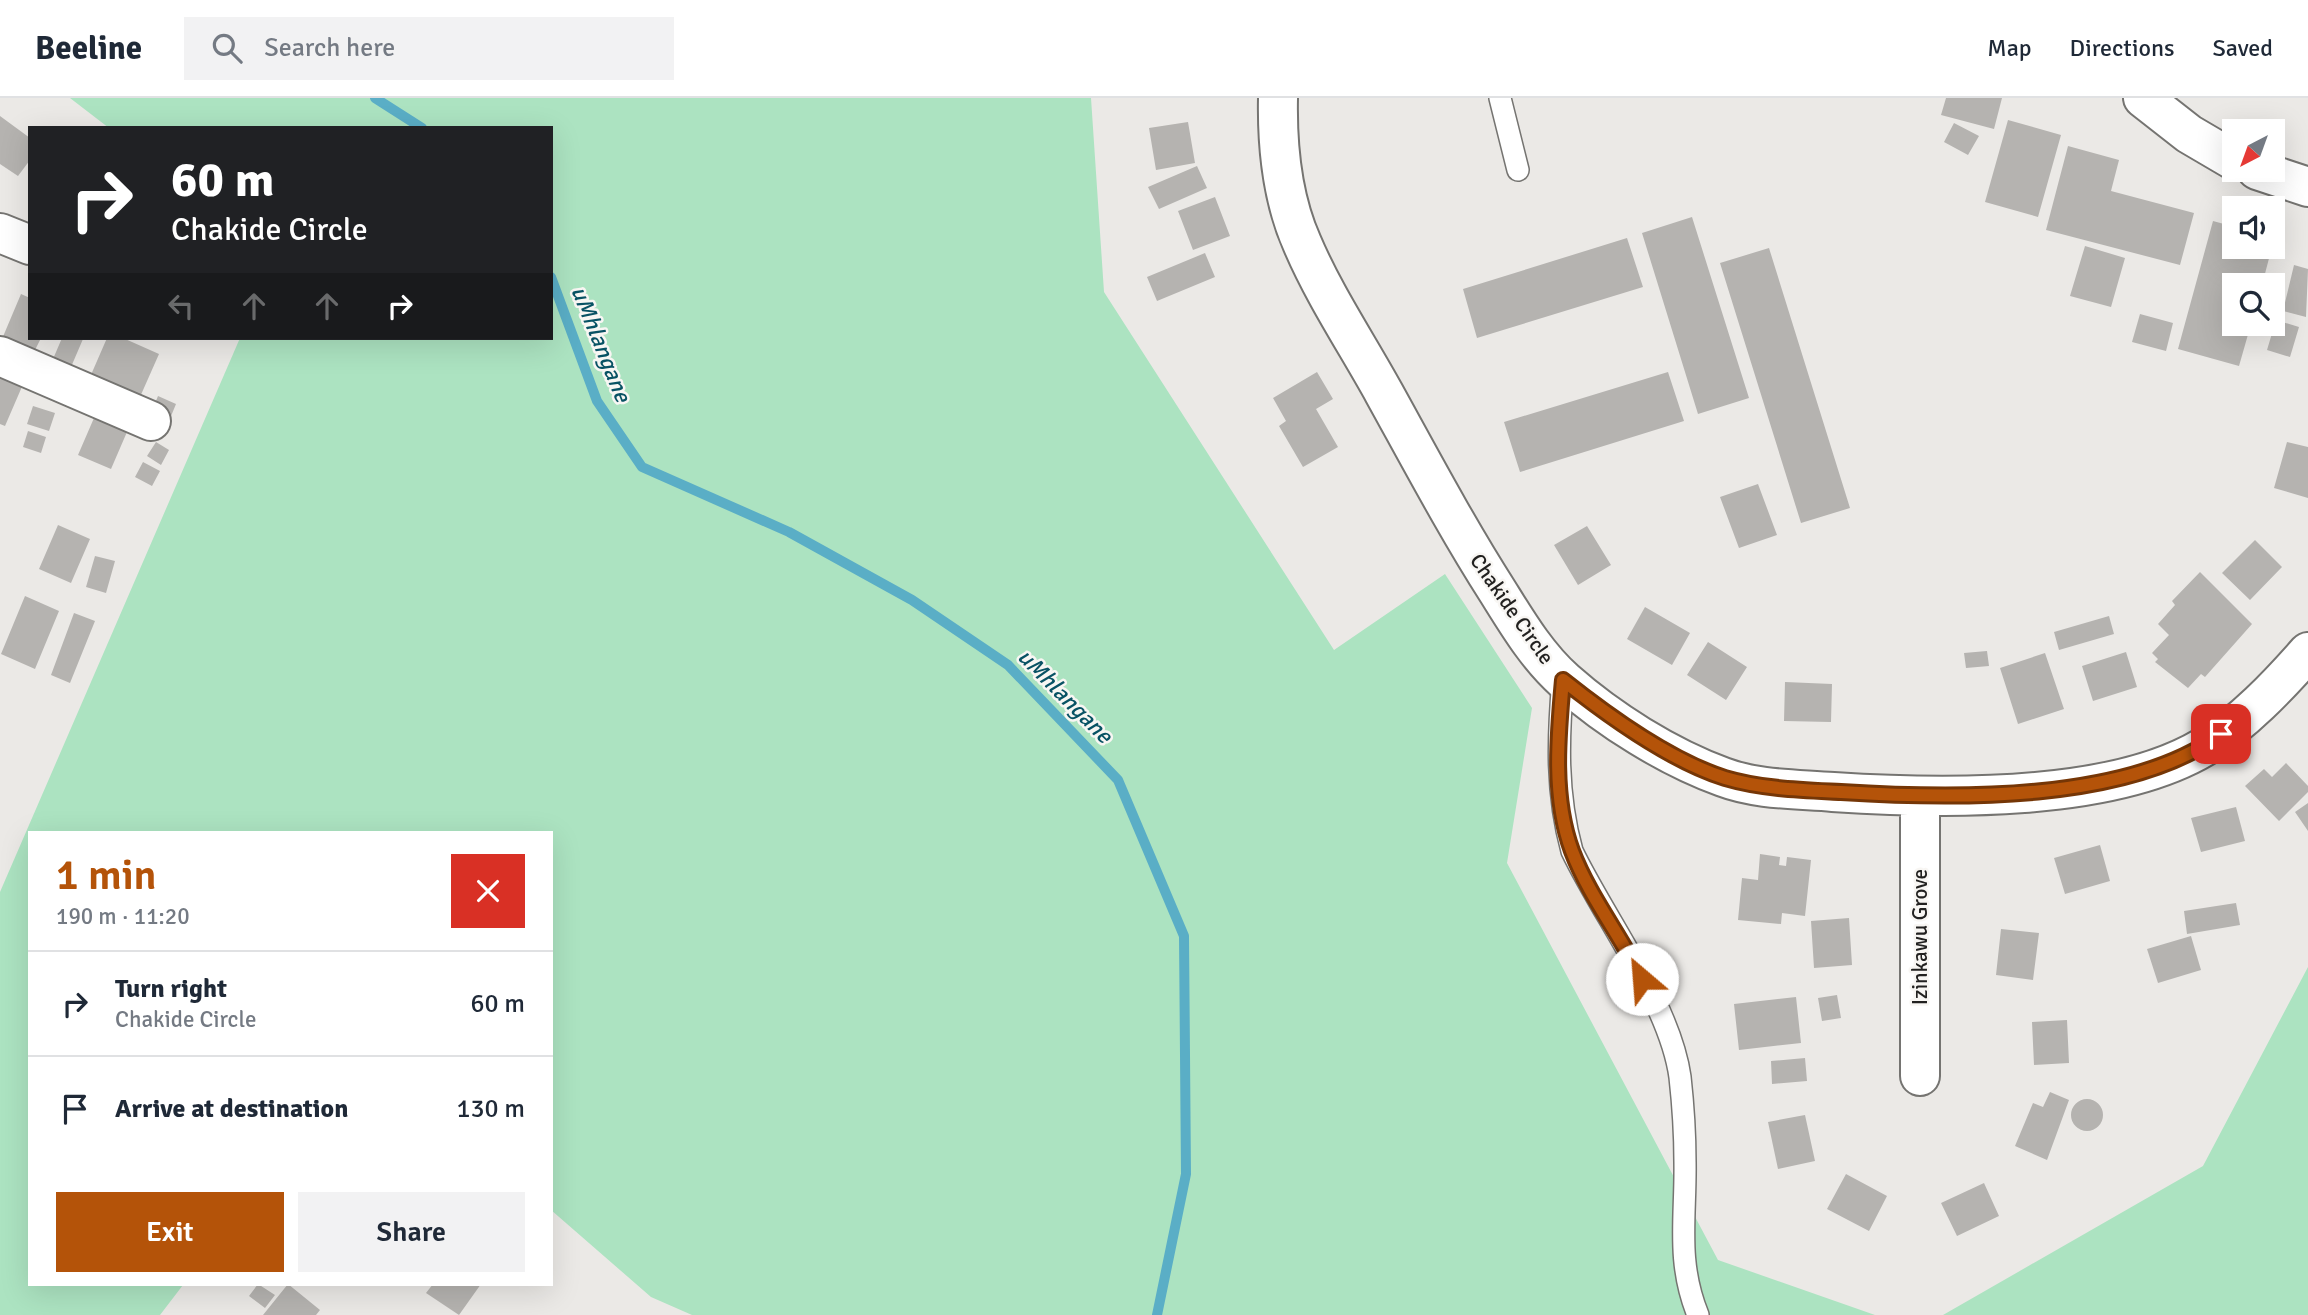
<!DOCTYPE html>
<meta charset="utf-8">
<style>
body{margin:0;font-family:Signika,sans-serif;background:#f2f2f3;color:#1f2937;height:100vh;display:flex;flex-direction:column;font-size:26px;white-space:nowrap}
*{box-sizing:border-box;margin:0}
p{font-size:23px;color:#747a83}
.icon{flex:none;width:38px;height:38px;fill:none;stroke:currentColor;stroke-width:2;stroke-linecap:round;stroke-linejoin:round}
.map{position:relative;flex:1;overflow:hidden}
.sheet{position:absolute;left:28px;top:733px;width:525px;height:455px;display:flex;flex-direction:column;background:#fff;border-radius:0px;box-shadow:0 7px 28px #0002}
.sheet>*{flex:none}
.banner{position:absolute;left:28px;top:28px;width:525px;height:214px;border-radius:0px;box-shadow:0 7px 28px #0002;background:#202124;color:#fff;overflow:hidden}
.needle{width:46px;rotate:221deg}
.tools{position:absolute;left:2222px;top:21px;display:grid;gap:14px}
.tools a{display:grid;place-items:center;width:63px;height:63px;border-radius:0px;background:#fff;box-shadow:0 7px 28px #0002;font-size:35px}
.pin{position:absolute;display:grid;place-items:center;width:60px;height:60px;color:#fff;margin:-30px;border-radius:14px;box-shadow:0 4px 10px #0006}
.me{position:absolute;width:77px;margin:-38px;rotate:333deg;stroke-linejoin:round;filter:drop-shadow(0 0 5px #0008)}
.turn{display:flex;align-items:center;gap:24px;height:147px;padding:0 28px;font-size:32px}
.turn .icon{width:91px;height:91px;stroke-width:2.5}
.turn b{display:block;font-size:49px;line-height:60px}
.lanes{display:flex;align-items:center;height:66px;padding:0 28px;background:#0003;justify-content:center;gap:35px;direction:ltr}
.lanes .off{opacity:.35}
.round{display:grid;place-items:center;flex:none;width:74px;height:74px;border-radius:0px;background:#f2f2f3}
.head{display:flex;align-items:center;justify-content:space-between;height:119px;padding:0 28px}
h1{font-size:42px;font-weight:600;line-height:52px;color:#b45309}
.cta{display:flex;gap:14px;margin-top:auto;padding:14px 28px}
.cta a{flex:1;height:80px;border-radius:0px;background:#b45309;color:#fff;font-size:28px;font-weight:600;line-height:80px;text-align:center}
.cta a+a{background:#f2f2f3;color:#1f2937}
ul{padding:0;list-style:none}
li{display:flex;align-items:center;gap:21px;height:105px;padding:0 28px;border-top:2px solid #e0e1e3}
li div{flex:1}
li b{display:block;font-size:26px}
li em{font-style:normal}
header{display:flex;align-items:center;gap:42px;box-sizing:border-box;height:98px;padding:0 35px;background:#fff;border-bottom:2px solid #e0e1e3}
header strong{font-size:33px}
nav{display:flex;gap:38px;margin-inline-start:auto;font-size:24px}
.search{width:490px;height:63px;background:#f2f2f3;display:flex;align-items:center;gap:18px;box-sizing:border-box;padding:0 24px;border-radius:0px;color:#747a83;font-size:26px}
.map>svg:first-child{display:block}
</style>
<header>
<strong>Beeline</strong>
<div class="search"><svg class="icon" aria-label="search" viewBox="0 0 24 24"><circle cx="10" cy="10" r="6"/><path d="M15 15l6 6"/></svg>Search here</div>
<nav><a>Map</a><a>Directions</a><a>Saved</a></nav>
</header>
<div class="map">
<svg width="2308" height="1217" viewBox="0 0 2308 1217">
<rect width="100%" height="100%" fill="#ebe9e6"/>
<path fill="#ace3c1" d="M70,0H1091L1104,194L1334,552L1445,476L1532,610L1507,765L1718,1162L1875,1217H692L651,1199L551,1112V735H30V1186L183,1187L160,1217H0V794L240,240H551V30H109Z
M2308,869V1217H1943L2203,1068Z"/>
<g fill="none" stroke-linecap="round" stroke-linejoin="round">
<path stroke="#5aaec6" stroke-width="10" d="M375,0L422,30
M551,179L597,303L642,369L789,434L912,502L1008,567L1118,682L1184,838L1186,1076L1157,1217"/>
</g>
<path fill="#b5b3b0" d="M1946,0H2002L1994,31L1941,17Z
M0,18L30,40V62L18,78L0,66Z
M2008,22L2061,37L2038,119L1985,104Z
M1188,24L1195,65L1156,72L1149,30Z
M1954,25L1979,38L1968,57L1944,44Z
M2068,48L2119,62L2111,93L2194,115L2180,167L2046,132Z
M1197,68L1207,90L1159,111L1148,89Z
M1215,99L1230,138L1193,152L1178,113Z
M1692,119L1749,300L1698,316L1642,135Z
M2213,123L2235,129V149H2272L2262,187H2235V226H2251L2239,268L2178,251Z
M1627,140L1643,189L1477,240L1463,191Z
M2085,148L2125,160L2111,209L2070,198Z
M1769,150L1850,410L1801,425L1720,165Z
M1205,155L1215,179L1157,203L1147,179Z
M2294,167L2308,171L2306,219L2283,213Z
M21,196L30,200V240H41L34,254L2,241Z
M2140,216L2173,225L2166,253L2132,244Z
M2276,222L2299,229L2290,259L2267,252Z
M62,240L83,241L68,276L50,268Z
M107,240H123L159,256L136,308L87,286Z
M0,273L24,284L5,328L0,326Z
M1317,274L1333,301L1316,311L1338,349L1303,369L1279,328L1286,323L1273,300Z
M1668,274L1684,323L1520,374L1504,324Z
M158,298L176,306L169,323L151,315Z
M33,308L55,315L49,333L27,326Z
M97,313L130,327L111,371L78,357Z
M28,333L46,339L41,355L23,349Z
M156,344L169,352L161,367L147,358Z
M2287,344L2308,349V400L2274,390Z
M143,364L160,373L152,388L135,379Z
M1758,386L1777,437L1739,450L1720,399Z
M58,427L90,441L71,485L39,471Z
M1587,428L1611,467L1578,487L1554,447Z
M2255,442L2282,469L2250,502L2222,475Z
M95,458L115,463L106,495L86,489Z
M2200,474L2252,526L2205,579L2201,576L2188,590L2155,564L2158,561L2152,555L2169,537L2158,526L2175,507L2172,503Z
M25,498L59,513L35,571L1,556Z
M1645,509L1690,535L1672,567L1627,541Z
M74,515L95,523L70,585L51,577Z
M2109,518L2114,536L2059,552L2054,534Z
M1708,544L1747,569L1726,602L1687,577Z
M1987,553L1989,568L1966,570L1964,555Z
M2126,554L2137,589L2093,603L2082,568Z
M2045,555L2064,611L2018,626L2000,570Z
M1785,584L1832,586L1831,624L1784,623Z
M2286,665L2308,688V694L2279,723L2245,688L2264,671L2272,679Z
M2308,705V733L2295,714Z
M2236,709L2245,743L2201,754L2191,720Z
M2100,747L2110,783L2065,796L2054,760Z
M1760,756L1780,759L1779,767L1786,768L1787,759L1811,762L1805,818L1782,815L1781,826L1738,822L1742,780L1758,782Z
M2236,805L2240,827L2187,836L2184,813Z
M1849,820L1852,867L1814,870L1811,823Z
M2001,831L2039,835L2033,882L1996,877Z
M2191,838L2201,872L2158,885L2147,851Z
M1837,897L1841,920L1822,923L1818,900Z
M1796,899L1801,945L1739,952L1734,906Z
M2067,922L2069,965L2034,967L2032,924Z
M1805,960L1807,983L1772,986L1771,963Z
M2050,994L2069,1002L2047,1062L2015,1048L2033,1005L2043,1009Z
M2071 1017a16 16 0 1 1 32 0a16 16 0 1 1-32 0Z
M1805,1017L1815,1063L1778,1071L1768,1024Z
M1846,1076L1887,1098L1869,1133L1827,1111Z
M1984,1085L1999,1118L1957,1138L1941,1105Z
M258,1186L275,1197L265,1210L249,1198Z
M288,1186L320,1212L316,1217H263Z
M433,1186H481L459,1217L426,1195Z"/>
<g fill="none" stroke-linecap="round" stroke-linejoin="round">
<defs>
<path id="service" d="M1500,0L1518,72
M1563,581C1558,640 1556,695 1572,753C1604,820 1670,906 1680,979C1683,1006 1685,1036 1685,1064C1686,1119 1676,1163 1698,1217"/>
<path id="minor" d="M1278,0C1277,49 1282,100 1302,145C1324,197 1357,246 1384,295C1421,362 1457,430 1498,494C1518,526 1537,558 1565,583C1609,622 1668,659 1723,679C1757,692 1797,691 1833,694C1940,701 2110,705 2204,649C2243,625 2278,588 2308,554
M2143,0L2189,36L2235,63
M2257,72L2308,89
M0,135L30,147
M0,258L151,323
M1920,978V699"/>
</defs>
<use href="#service" stroke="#757471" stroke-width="24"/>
<use href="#minor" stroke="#757471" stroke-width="42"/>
<use href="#service" stroke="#fff" stroke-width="21"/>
<use href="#minor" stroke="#fff" stroke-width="38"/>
</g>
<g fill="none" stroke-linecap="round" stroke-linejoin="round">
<defs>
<path id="route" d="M1642,881C1621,838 1589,798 1572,753C1552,699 1558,637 1563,582C1607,617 1671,663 1725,680C1762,691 1802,692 1841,694C1952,701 2128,705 2221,636"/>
</defs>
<use href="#route" stroke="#753606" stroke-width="18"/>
<use href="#route" stroke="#b45309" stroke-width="12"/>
</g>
<g text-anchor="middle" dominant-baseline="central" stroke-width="5" stroke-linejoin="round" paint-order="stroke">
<g font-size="21" fill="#222120" stroke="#f8f6f3">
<text transform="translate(1512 511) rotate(55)">Chakide Circle</text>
<text transform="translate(1920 839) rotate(-90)">Izinkawu Grove</text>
</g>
<g font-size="23" font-style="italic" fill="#085264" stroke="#f8f6f3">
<text transform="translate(601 246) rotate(68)">uMhlangane</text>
<text transform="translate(1065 598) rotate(45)">uMhlangane</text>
</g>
</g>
</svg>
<div class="tools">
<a><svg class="needle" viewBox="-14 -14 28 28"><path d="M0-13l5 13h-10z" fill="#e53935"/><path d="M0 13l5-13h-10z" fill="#747a83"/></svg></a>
<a><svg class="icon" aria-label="sound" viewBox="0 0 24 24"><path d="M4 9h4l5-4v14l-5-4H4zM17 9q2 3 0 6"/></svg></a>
<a><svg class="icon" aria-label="search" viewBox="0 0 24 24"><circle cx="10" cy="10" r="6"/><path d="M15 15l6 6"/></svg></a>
</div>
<div class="pin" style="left:2221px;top:636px;background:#d93025"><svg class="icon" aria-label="arrive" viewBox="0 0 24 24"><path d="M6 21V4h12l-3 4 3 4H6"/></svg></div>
<svg class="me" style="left:1642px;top:881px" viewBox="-20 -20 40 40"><circle r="19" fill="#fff"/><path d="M0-13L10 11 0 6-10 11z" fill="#b45309"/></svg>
<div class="banner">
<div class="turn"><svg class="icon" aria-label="right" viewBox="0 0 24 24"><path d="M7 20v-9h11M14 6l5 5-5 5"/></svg><div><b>60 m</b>Chakide Circle</div></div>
<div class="lanes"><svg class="icon off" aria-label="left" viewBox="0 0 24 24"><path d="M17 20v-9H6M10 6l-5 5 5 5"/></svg><svg class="icon off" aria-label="ahead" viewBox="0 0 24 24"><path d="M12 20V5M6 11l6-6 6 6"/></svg><svg class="icon off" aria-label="ahead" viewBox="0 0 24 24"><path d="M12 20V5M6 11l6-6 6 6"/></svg><svg class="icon" aria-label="right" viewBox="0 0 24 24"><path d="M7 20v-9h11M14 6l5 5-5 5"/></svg></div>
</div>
<section class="sheet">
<div class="head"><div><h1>1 min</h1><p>190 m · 11:20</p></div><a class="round" style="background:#d93025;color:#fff"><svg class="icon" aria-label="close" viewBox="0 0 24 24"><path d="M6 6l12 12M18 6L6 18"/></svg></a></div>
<ul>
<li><svg class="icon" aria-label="right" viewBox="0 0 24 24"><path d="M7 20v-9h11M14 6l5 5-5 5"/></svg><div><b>Turn right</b><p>Chakide Circle</p></div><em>60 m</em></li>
<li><svg class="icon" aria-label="arrive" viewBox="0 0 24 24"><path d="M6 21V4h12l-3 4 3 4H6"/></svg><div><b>Arrive at destination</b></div><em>130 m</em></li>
</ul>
<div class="cta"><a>Exit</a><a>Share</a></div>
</section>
</div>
